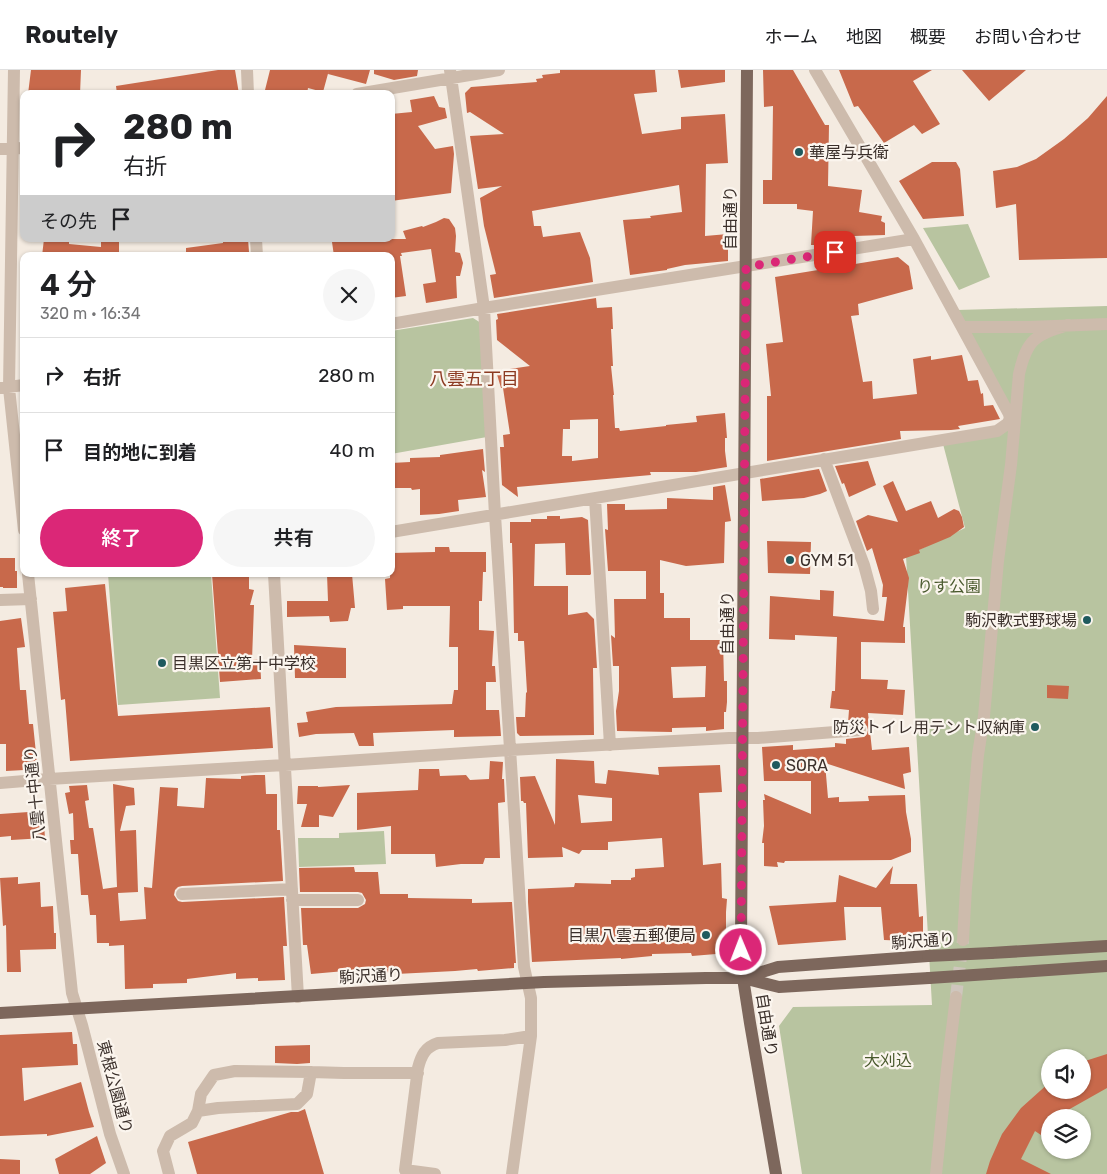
<!DOCTYPE html>
<html lang="ja">
<meta charset="utf-8">
<style>
body{margin:0;font-family:Rubik,"Noto Sans JP",sans-serif;background:#f6f6f6;color:#202124;height:100vh;display:flex;flex-direction:column;font-size:19px;white-space:nowrap}
*{box-sizing:border-box;margin:0}
p{font-size:16px;color:#757577}
.icon{flex:none;width:28px;height:28px;fill:none;stroke:currentColor;stroke-width:2;stroke-linecap:round;stroke-linejoin:round}
.map{position:relative;flex:1;overflow:hidden}
.details{position:absolute;left:20px;top:182px;width:375px;height:325px;display:flex;flex-direction:column;background:#fff;border-radius:10px;box-shadow:0 1px 4px #0004}
.details>*{flex:none}
.top-card{position:absolute;left:20px;top:20px;width:375px;height:152px;border-radius:10px;box-shadow:0 1px 4px #0004;background:#fff;color:#202124;overflow:hidden}
.controls{position:absolute;left:1041px;top:979px;display:grid;gap:10px}
.controls a{display:grid;place-items:center;width:50px;height:50px;border-radius:50%;background:#fff;box-shadow:0 1px 4px #0004;font-size:25px}
.pin{position:absolute;display:grid;place-items:center;width:42px;height:42px;color:#fff;margin:-21px;border-radius:10px;box-shadow:0 2px 8px #0006}
.me{position:absolute;width:55px;margin:-28px;rotate:359deg;stroke-linejoin:round;filter:drop-shadow(0 0 4px #0008)}
.turn{display:flex;align-items:center;gap:18px;height:105px;padding:0 20px;font-size:22px}
.turn .icon{width:65px;height:65px;stroke-width:2.5}
.turn b{display:block;font-size:35px;line-height:42px}
.then{display:flex;align-items:center;height:48px;padding:0 20px;background:#0003;gap:10px;font-size:19px}
.round{display:grid;place-items:center;flex:none;width:52px;height:52px;border-radius:26px;background:#f6f6f6}
.head{display:flex;align-items:center;justify-content:space-between;height:85px;padding:0 20px}
h1{font-size:30px;font-weight:600;line-height:38px}
.button{display:flex;gap:10px;margin-top:auto;padding:10px 20px}
.button a{flex:1;height:58px;border-radius:30px;background:#db2777;color:#fff;font-size:20px;font-weight:600;line-height:58px;text-align:center}
.button a+a{background:#f6f6f6;color:#202124}
ul{padding:0;list-style:none}
li{display:flex;align-items:center;gap:15px;height:75px;padding:0 20px;border-top:1px solid #e0e0e0}
li div{flex:1}
li b{display:block;font-size:19px}
li em{font-style:normal}
header{display:flex;align-items:center;gap:30px;box-sizing:border-box;height:70px;padding:0 25px;background:#fff;border-bottom:1px solid #e0e0e0}
header strong{font-size:24px}
nav{display:flex;gap:28px;margin-inline-start:auto;font-size:18px}
.map>svg:first-child{display:block}
</style>
<header>
<strong>Routely</strong>
<nav><a>ホーム</a><a>地図</a><a>概要</a><a>お問い合わせ</a></nav>
</header>
<div class="map">
<svg width="1107" height="1104" viewBox="0 0 1107 1104">
<rect width="100%" height="100%" fill="#f4ebe1"/>
<path fill="#b8c4a0" fill-rule="evenodd" d="M968,154L990,207L959,220L923,158Z
M1107,236V1104H802L779,956L793,937L932,935L906,486L965,458L943,374L1013,354L957,240ZM1050,988H1082V1020H1050ZM1050,1048H1082V1080H1050Z
M473,248L481,253L487,367L391,384V261Z
M108,504H211L220,628L118,635Z
M384,761L386,794L299,797L298,768H339V763Z"/>
<path fill="#c8694b" fill-rule="evenodd" d="M31,0H81L80,24H28Z
M218,0H235L239,24H117L116,16Z
M270,0H329L323,22L308,18L307,24H264Z
M329,0H370L366,14L328,4Z
M374,0H418L417,6L394,10L374,4Z
M560,0H655L657,22L634,24L642,64L681,59V47L725,44L728,93L706,94L705,166L728,164V191L685,195L667,199V200L630,205L623,150L651,148L650,146L682,142L679,115L532,141L534,156H541L543,167L580,162L590,188L593,212L494,228L490,205L496,204L484,156L480,128L502,116L478,119L470,66L504,64L470,42L467,43L465,23L471,17L537,12L536,9L543,8L542,5L560,3Z
M678,0H725V12L681,18Z
M763,0H793L825,55H829L828,116L862,120L859,142L882,146L881,151L885,153V165L854,166V170L843,172L826,171V175H811L813,141L797,139V134H763V110H772L773,36L764,37Z
M839,0H932L913,11L940,54L922,64L914,55L884,73L858,36L854,37Z
M962,0H1026L989,31Z
M434,26L439,37L445,38L447,48L418,56L435,79L453,76L454,84L451,123L391,131V44L412,42L410,30Z
M1107,26V188L1019,190L1016,134L996,138L993,101L1017,97L1036,89L1064,69L1088,48Z
M932,92H956L960,99L964,146L923,149L899,111Z
M444,148L449,149L455,158L456,166L455,182L460,183L463,193L460,206H456L457,228L426,233L423,214L436,212L431,179L401,183L402,186H400L406,226L391,228V186H334L332,172L351,169H406L403,161L422,156L423,157L436,152Z
M44,169H69V174L101,177V169H119V185H102V186H42Z
M223,169H248L249,182H236V186H186V178L223,173Z
M898,187L909,196L913,219L858,234L859,245L851,246L863,312L872,311L873,329L917,324L913,289L931,286V290L962,285L968,311L978,310L981,324L983,323L984,336L993,335L1000,349L958,356L960,359L951,360L900,361L901,369L767,391V326H771L766,274L783,272L775,207Z
M596,228L597,238L612,237L613,259H611L613,296H611L614,325H613L615,358H619L620,361L666,356V355L697,352L696,346L725,343L727,368H725V381L727,397L696,402H650L651,405L517,417L518,427L502,415L500,377H504L503,365L510,364L503,318H501L496,301L530,296L497,270L496,250L498,249L497,244ZM598,349V388L572,391V386H562L563,359H570V350Z
M483,379L485,402L482,400L486,427L458,430L459,441L439,444L420,445V419L412,420L411,418H391V393L410,392V388L440,387V385Z
M868,391L876,415L849,427L844,413L842,414L835,396Z
M819,399L827,421L820,424L804,428L762,431L760,409Z
M893,411L906,441L931,431L938,448L954,439L959,441L962,447L964,457L950,467L919,480L920,483L903,489L909,508L903,557H905V573L861,572V609L888,610L887,619L905,620L903,645L868,643L872,680L909,677L911,702L903,704L905,719L825,693L828,728L839,727V732L869,731L868,726L905,725L906,742L911,769V782L891,790L785,791L784,793L777,792L778,797L764,796V773H762L764,756L763,730H765L764,724L811,744V711H764L762,677L793,675V680L835,677V673L846,674V669L864,667L867,664L868,660L867,656L863,653H848L849,640L830,638L832,621H835L837,567L795,565V570L769,569L770,526L820,530V520L834,521L833,546L884,551L887,527H882L883,515L872,478L867,481L856,451L868,445L898,452L883,416Z
M725,415L731,451L725,452L724,493L686,496L660,490V523H664V548H690V570H723L724,611H727V632L726,642H724V659L706,661V657L672,658V662L617,661L616,641L619,621V596H613L611,565L615,568L614,529H646V501H608L605,459L608,460L607,434H625V440L667,439V428L713,430V417ZM706,596L705,627L673,628L671,597Z
M547,446H560V449L582,447L588,450L591,504L590,505H566L565,473L535,474L534,516H568V545L587,542L594,549L597,598H593L594,665L520,666L517,663L516,647H525L526,623L527,622L524,571H518V563H514L513,508L512,473H510V452H531V449H547Z
M767,471L811,472L810,504L768,503Z
M435,477H449L450,482H486V502H483L482,531H479V560L494,561L492,596H495L496,612H486V640H499L501,666L454,667V660L373,663L374,676H359L354,663L316,664L299,667L297,653L308,652L306,642L336,637L452,634L454,620H458V577H449L450,536H403V539L387,540L385,509L390,508L391,483L435,482Z
M0,488H15V501H17V518H3V517H0Z
M212,504H239V507L249,506V519L254,520L250,535H254L252,590L260,589L261,609L220,612Z
M327,504H352L355,538H351L348,551L330,552L329,546L287,547V531H328Z
M105,514L118,646L270,637L273,678L70,691L65,629L61,630L53,542L67,541L65,518Z
M21,548L25,577L17,578L20,620H26L29,654H33L37,693L24,694V700L6,701V674H0V551Z
M294,575L346,578V608H295Z
M1047,615L1069,616L1068,629L1047,628Z
M556,689L594,691L595,713L606,714L608,700L659,705L658,697L720,695L722,722L699,723L703,795L721,793L722,828L727,829L726,842V873L716,884L692,886L691,883L652,884V886L621,889V888L532,892L528,832V819L574,817L575,813L611,814V810H631V808L635,807V799L664,797L662,768L608,772V780H582L579,784L562,777L563,787L528,788L526,733H524L523,731H521L520,707L535,706L555,755ZM578,725L612,728V751L581,753Z
M490,691L503,692L502,709H504L505,732L498,733L500,788H485L483,794H461L436,797L435,784H391V756L357,760V723L418,720L419,699H439L440,706L466,705L470,710L489,709Z
M255,705H265L266,724H277V760H280L283,811L182,816L178,817L175,820L174,825L178,831L182,832L284,827L287,876H283L285,910L258,911V908L236,909V903L187,909V913L153,914V918L125,919L124,875L109,876V873H97L96,845H90L88,825H81L78,784H71L70,770H74L73,743L69,744L65,723L70,722L69,716L87,715L89,730L85,731L89,758H93L103,819L117,817L113,714L134,718L135,735L126,736L120,761L136,760L138,822L118,823L120,851L146,849L144,817L152,818L160,717L178,718L177,736L204,738L206,708L241,709V706Z
M350,715L333,747L319,745V757H301L307,734H297L298,716H318V717Z
M43,741L45,768L11,770V766L0,767V744Z
M893,796L890,814H917L919,847L923,846V866H914L909,871L884,870L881,837H844L846,870L778,875L769,836L836,832L839,805L876,818Z
M354,797L355,802H378L380,824H408V828L472,829V833L512,832L516,893H514V898L478,901L477,899L455,901L396,904V902L347,904L345,901L311,904L307,875H303L301,838H358L365,834L366,830L362,823L358,822H300L299,798Z
M18,807V814L40,812L41,837L53,836L54,863H56V879L20,880L21,902H7L6,855L3,856L0,808Z
M72,962L73,974H77L78,995L22,998L24,1031L81,1012L89,1042L94,1057L47,1066V1064L0,1066V965Z
M310,975V993L297,994L275,993V976Z
M1107,984V1018L1068,1040L1062,1048H1050V1071L1035,1061L1021,1089L1051,1104H986L990,1091L1002,1064L1021,1038L1050,1012V1020H1082V992Z
M305,1039L324,1104H197L188,1072L291,1042H298Z
M97,1066L106,1093L90,1104H59L55,1089Z
M0,1089L20,1090V1104H0Z"/>
<g fill="none" stroke-linecap="round" stroke-linejoin="round">
<path stroke="#cfc6bd" stroke-width="12" stroke-dasharray="12 6" stroke-linecap="butt" d="M956,927L963,870"/>
<path stroke="#cdbbac" stroke-width="12" d="M14,0L9,318L24,460
M247,0L248,24
M450,0L484,238L495,445L524,897L531,928V966L512,1104
M357,24L499,0
M0,79L24,78
M256,169L257,186
M391,254L484,238L914,169
M962,257H1029L1107,254
M0,318L24,315
M824,389L864,495L871,521L873,539
M595,428L610,675
M391,462L997,361L1007,354L1010,349L1009,344L914,169L815,0
M28,504L72,923L82,955L110,1064L124,1104
M274,504L298,927
M0,530L31,529
M0,713L49,709L285,695L510,680L729,668H758L860,660
M182,824L292,819
M292,830H358
M963,870L966,818L978,685L984,646L998,491L1011,395L1019,304C1027,269 1035,265 1068,255
M198,1041L218,1038L297,1034L307,1024L311,1002
M169,1104L163,1081L170,1066L192,1053L198,1041L201,1024L214,1005L235,1001L311,1002L344,1003H418
M435,1104L405,1100L418,998C421,986 425,977 438,973L505,970L531,966
M936,1104L947,999L956,927"/>
<path stroke="#7d675c" stroke-width="12" d="M747,0L741,875L743,908L750,953L776,1104
M991,883L1107,876
M989,904L1107,896
M743,908L778,897L928,886
M0,943L544,912L706,908H743L779,917L929,908"/>
<path stroke="#7d675c" stroke-width="12" d="M928,886L991,883
M929,908L989,904"/>
</g>
<g fill="none" stroke-linecap="round" stroke-linejoin="round">
<path stroke="#db2777" stroke-width="9" stroke-dasharray="0 16.2" d="M741,880L746,197L835,182"/>
</g>
<g fill="#1f5a5e" stroke="#fbf5ee" stroke-width="2">
<circle cx="799" cy="82" r="5"/>
<circle cx="790" cy="490" r="5"/>
<circle cx="1087" cy="550" r="5"/>
<circle cx="162" cy="593" r="5"/>
<circle cx="1035" cy="657" r="5"/>
<circle cx="776" cy="695" r="5"/>
<circle cx="706" cy="865" r="5"/>
</g>
<g text-anchor="middle" dominant-baseline="central" stroke-width="4.5" stroke-linejoin="round" paint-order="stroke">
<g font-size="16" fill="#3b302b" stroke="#fbf5ee" text-anchor="start">
<text x="809" y="82">華屋与兵衛</text>
<text x="800" y="490">GYM 51</text>
<text x="1077" y="550" text-anchor="end">駒沢軟式野球場</text>
<text x="172" y="593">目黒区立第十中学校</text>
<text x="1025" y="657" text-anchor="end">防災トイレ用テント収納庫</text>
<text x="786" y="695">SORA</text>
<text x="696" y="865" text-anchor="end">目黒八雲五郵便局</text>
</g>
<g font-size="16" fill="#3b302b" stroke="#fbf5ee">
<text transform="translate(730 148) rotate(-90)">自由通り</text>
<text transform="translate(727 553) rotate(-90)">自由通り</text>
<text transform="translate(35 724) rotate(-96)">八雲十中通り</text>
<text transform="translate(923 871) rotate(-4)">駒沢通り</text>
<text transform="translate(371 906) rotate(-3)">駒沢通り</text>
<text transform="translate(767 955) rotate(81)">自由通り</text>
<text transform="translate(115 1017) rotate(75)">東根公園通り</text>
</g>
<g font-size="16" fill="#4a5a2e" stroke="#fbf5ee">
<text x="949" y="516">りす公園</text>
<text x="888" y="990">大刈込</text>
</g>
<g font-size="18" fill="#8c3b22" stroke="#fbf5ee">
<text x="474" y="309">八雲五丁目</text>
</g>
</g>
</svg>
<div class="controls">
<a><svg class="icon" aria-label="sound" viewBox="0 0 24 24"><path d="M4 9h4l5-4v14l-5-4H4zM17 9q2 3 0 6"/></svg></a>
<a><svg class="icon" aria-label="layers" viewBox="0 0 24 24"><path d="M12 4l9 5-9 5-9-5zM3 14l9 5 9-5"/></svg></a>
</div>
<div class="pin" style="left:835px;top:182px;background:#d93025"><svg class="icon" aria-label="arrive" viewBox="0 0 24 24"><path d="M6 21V4h12l-3 4 3 4H6"/></svg></div>
<svg class="me" style="left:741px;top:880px" viewBox="-20 -20 40 40"><circle r="17" fill="#db2777" stroke="#fff" stroke-width="3"/><path d="M0-11L8 9 0 5-8 9z" fill="#fff"/></svg>
<div class="top-card">
<div class="turn"><svg class="icon" aria-label="right" viewBox="0 0 24 24"><path d="M7 20v-9h11M14 6l5 5-5 5"/></svg><div><b>280 m</b>右折</div></div>
<div class="then">その先<svg class="icon" aria-label="arrive" viewBox="0 0 24 24"><path d="M6 21V4h12l-3 4 3 4H6"/></svg></div>
</div>
<section class="details">
<div class="head"><div><h1>4 分</h1><p>320 m · 16:34</p></div><a class="round"><svg class="icon" aria-label="close" viewBox="0 0 24 24"><path d="M6 6l12 12M18 6L6 18"/></svg></a></div>
<ul>
<li><svg class="icon" aria-label="right" viewBox="0 0 24 24"><path d="M7 20v-9h11M14 6l5 5-5 5"/></svg><div><b>右折</b></div><em>280 m</em></li>
<li><svg class="icon" aria-label="arrive" viewBox="0 0 24 24"><path d="M6 21V4h12l-3 4 3 4H6"/></svg><div><b>目的地に到着</b></div><em>40 m</em></li>
</ul>
<div class="button"><a>終了</a><a>共有</a></div>
</section>
</div>
